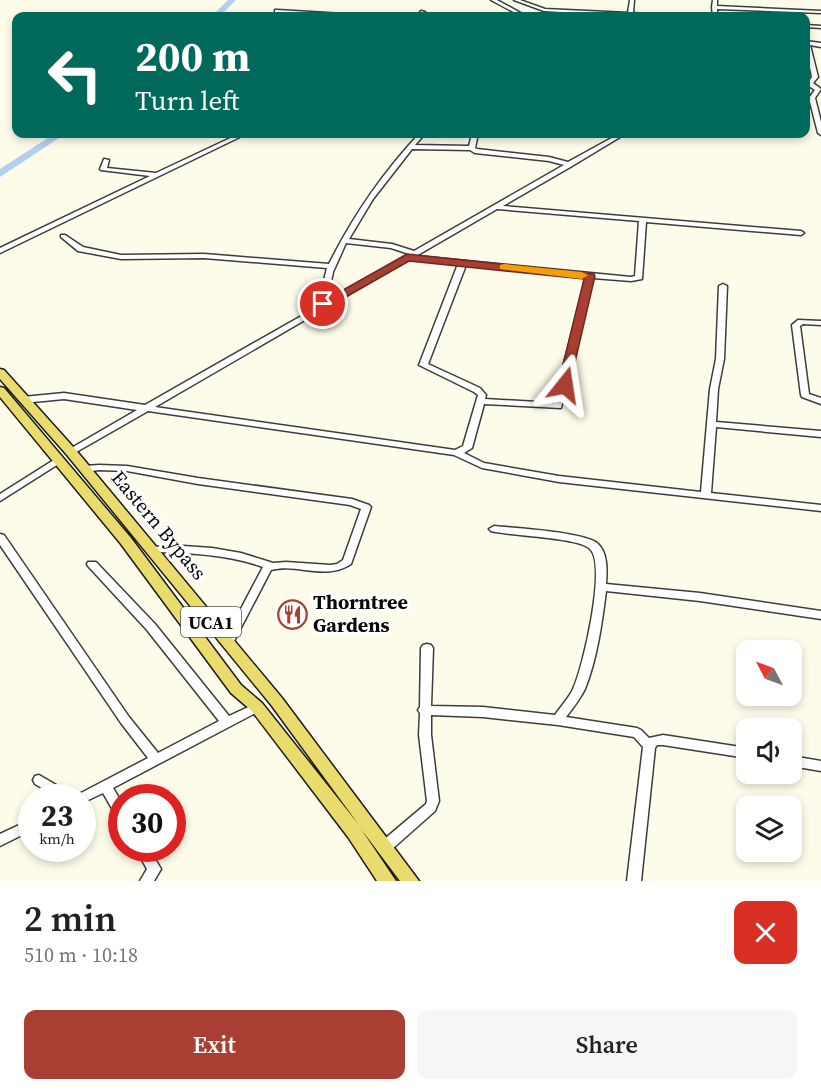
<!DOCTYPE html>
<meta charset="utf-8">
<style>
body{margin:0;font-family:"Source Serif 4",serif;background:#f6f6f6;color:#222;height:100vh;display:flex;flex-direction:column;font-size:22px;white-space:nowrap}
*{box-sizing:border-box;margin:0}
p{font-size:20px;color:#767676}
.icon{flex:none;width:33px;height:33px;fill:none;stroke:currentColor;stroke-width:2;stroke-linecap:round;stroke-linejoin:round}
.map{position:relative;height:881px;overflow:hidden}
.panel{display:flex;flex-direction:column;background:#fff;flex:1}
.panel>*{flex:none}
.top-card{position:absolute;left:12px;top:12px;width:798px;height:126px;border-radius:12px;box-shadow:0 3px 9px #0003;background:#00695c;color:#fff;overflow:hidden}
.needle{width:39px;rotate:311deg}
.tools{position:absolute;left:736px;top:640px;display:grid;gap:12px}
.tools a{display:grid;place-items:center;width:66px;height:66px;border-radius:12px;background:#fff;box-shadow:0 3px 9px #0003;font-size:30px}
.speed{position:absolute;left:18px;top:784px;display:flex;gap:12px;font-size:30px;font-weight:700;text-align:center}
.speed>*{display:grid;place-content:center;width:78px;height:78px;border-radius:50%;background:#fff;box-shadow:0 3px 9px #0003;line-height:1}
.speed small{font-size:15px;font-weight:400}
.speed .limit{border:9px solid #d22;background:#fff;color:#111}
.pin{position:absolute;display:grid;place-items:center;width:51px;height:51px;color:#fff;margin:-26px;border:3px solid #fff;border-radius:50%;box-shadow:0 2px 6px #0007}
.me{position:absolute;width:66px;margin:-33px;rotate:15deg;stroke-linejoin:round;filter:drop-shadow(0 0 4px #0008)}
.turn{display:flex;align-items:center;gap:21px;height:126px;padding:0 24px;font-size:27px}
.turn .icon{width:78px;height:78px;stroke-width:2.5}
.turn b{display:block;font-size:42px;line-height:51px}
.round{display:grid;place-items:center;flex:none;width:63px;height:63px;border-radius:12px;background:#f6f6f6}
.overview{display:flex;align-items:center;justify-content:space-between;height:102px;padding:0 24px}
h1{font-size:36px;font-weight:600;line-height:45px}
.cta{display:flex;gap:12px;margin-top:auto;padding:12px 24px}
.cta a{flex:1;height:69px;border-radius:12px;background:#a93e32;color:#fff;font-size:24px;font-weight:600;line-height:69px;text-align:center}
.cta a+a{background:#f6f6f6;color:#222}
.map>svg:first-child{display:block}
</style>
<div class="map">
<svg width="821" height="881" viewBox="0 0 821 881">
<rect width="100%" height="100%" fill="#fdfbe9"/>
<g fill="none" stroke-linecap="round" stroke-linejoin="round">
<path fill="#b3d0ee" fill-rule="evenodd" d="M228,0H236L220,16H212Z
M54,134H65L0,177V169Z"/>
<defs>
<path id="minor" d="M491,0H497L526,16H521Z
M514,0H520L545,9L628,13L630,0H634L633,13L656,15L658,16H630L544,11Z
M713,0H717V6L821,11V13L717,9V16H713L712,7Z
M277,10L360,15L362,16H344L275,12V10Z
M421,11L425,12L421,16H417Z
M806,25L821,26V28L806,27Z
M806,41L821,43V47L810,45L818,77L813,83L821,89L815,98L821,122V135L818,133L809,98L815,90L806,84V80L809,81L812,77L806,48Z
M239,134H246L0,253V248L150,176L101,170L100,169L104,159L109,160L107,168L156,173Z
M472,134H478L475,148L477,149L549,157L568,162L619,134H625L572,166L503,206L801,231L804,233L801,235L646,222L642,279L631,281L593,278L561,408L484,404L472,448L464,453L484,463L559,476L701,492L710,389L716,359L719,286L723,284L727,286L724,359L718,389L716,422L821,431V437L716,427L711,493L821,505V511L559,482L482,468L454,455L148,411L71,455L68,454L66,452L68,450L137,410L64,399L23,403L19,400L23,397L64,393L145,405L319,306H314L313,304L320,296L327,268L204,258L121,259L78,251L61,237V235H65L83,247L121,255L204,254L329,264C353,216 382,174 418,135L423,136L415,145L469,146ZM412,149L470,150L475,153L549,161L564,165L414,251L392,244L349,239L373,199ZM497,209L639,221L635,276L631,277L416,256ZM346,243L391,248L409,254L321,305L328,296L333,272ZM410,259L458,264L419,365L474,392L478,395L463,446L455,450L155,407ZM466,265L586,277L554,403L485,399L486,395L480,388L428,364Z
M798,320L821,321V325L803,324L800,326L809,394L821,398V404L802,397L801,395L792,325Z
M57,458L62,461L60,463L0,501V494Z
M99,465L127,466L198,478L352,499L369,505L371,507L351,564C325,581 298,563 271,570L233,643L232,646L228,647L224,646L223,643L263,567C227,554 190,553 152,552L148,551L147,549L148,547L183,546L212,548L241,553L273,563L286,562L330,565L337,564L343,560L361,509L350,505L198,484L127,471L99,470L85,472L80,469L85,466Z
M494,526C514,528 583,532 597,543C608,552 607,571 606,584L700,593L821,611V619L700,601L606,591C602,623 597,659 585,689C580,699 573,708 566,717L637,728L641,730L649,738L663,735L747,748V758L663,745H657L655,748L641,881H627L643,747L634,737L558,725L483,717L431,715V735L439,801L435,811L391,850L386,852L381,850L380,846L381,842L426,804L427,801L419,735L420,713L418,710L420,707L421,648L423,645L427,644L431,645L433,648L431,706L483,707L555,715C561,706 569,698 573,689C583,668 607,565 590,549C579,537 510,536 491,531L489,529Z
M0,534L4,535L129,717L158,753L219,721L147,630L88,566L87,564L88,562H96L155,624L229,716L257,703L261,704L263,707L261,710L113,788L122,803V820L118,819L103,793L82,803V798H59L35,784L33,780L35,776L39,775L63,789L79,794L148,758L121,723L0,545Z
M792,756L821,761V771L792,766Z
M32,819V830L0,846V834Z
M136,849H149L161,869L154,881H140L147,869Z"/>
<path id="major" d="M0,369L4,370L75,449L282,698L419,881H400L361,829L396,881H377L348,837L252,711L231,693L121,544L0,397V387L4,388L131,538L241,685L262,703L359,825L272,706L67,455L0,379Z"/>
</defs>
<use href="#minor" stroke="#3d3d3d" stroke-width="3"/>
<use href="#major" stroke="#1b1b1b" stroke-width="3"/>
<use href="#minor" fill="#fff" fill-rule="evenodd"/>
<use href="#major" fill="#e9dc6d" fill-rule="evenodd"/>
</g>
<path fill="#a93e32" stroke="#6e2820" stroke-width="1.5" d="M407,254L594,274L595,276L569,388H560L558,385L584,279L409,261L328,307L318,304Z"/>
<path fill="#f59e0b" d="M504,264L582,272L588,275L582,279L500,269V265Z"/>
<defs>
<symbol id="restaurant-ring" viewBox="-11 -11 22 22"><circle r="9.5" fill="#fff" stroke="#a93e32" stroke-width="1.5"/><path d="M-5-6h1v4h1v-4h1v4h1v-4h1v5L-1.5 .5V6h-2V.5L-5-1ZM5-6V6H3V1.5H1.5Q1.5-4 5-6Z" fill="#a93e32"/></symbol>
</defs>
<g fill-rule="evenodd">
<use href="#restaurant-ring" x="276" y="598" width="33" height="33"/>
</g>
<g text-anchor="middle" dominant-baseline="central" stroke-width="6" stroke-linejoin="round" paint-order="stroke">
<rect fill="#fff" stroke="#545454" stroke-width="1.5" x="181" y="607" width="60" height="30" rx="4.5"/>
<g font-size="18" font-weight="bold" fill="#0a0a0a">
<text x="211" y="622">UCA1</text>
</g>
<g font-size="20" fill="#0a0a0a" stroke="#fff">
<text transform="translate(159 525) rotate(50)">Eastern Bypass</text>
</g>
<g font-size="20" font-weight="bold" fill="#0a0a0a" stroke="#fff" text-anchor="start">
<text x="313" y="602">Thorntree<tspan x="313" dy="23">Gardens</tspan></text>
</g>
</g>
</svg>
<div class="tools">
<a><svg class="needle" viewBox="-14 -14 28 28"><path d="M0-13l5 13h-10z" fill="#e53935"/><path d="M0 13l5-13h-10z" fill="#767676"/></svg></a>
<a><svg class="icon" aria-label="sound" viewBox="0 0 24 24"><path d="M4 9h4l5-4v14l-5-4H4zM17 9q2 3 0 6"/></svg></a>
<a><svg class="icon" aria-label="layers" viewBox="0 0 24 24"><path d="M12 4l9 5-9 5-9-5zM3 14l9 5 9-5"/></svg></a>
</div>
<div class="speed"><div>23<small>km/h</small></div><div class="limit">30</div></div>
<div class="pin" style="left:323px;top:304px;background:#d93025"><svg class="icon" aria-label="arrive" viewBox="0 0 24 24"><path d="M6 21V4h12l-3 4 3 4H6"/></svg></div>
<svg class="me" style="left:565px;top:385px" viewBox="-20 -20 40 40"><path d="M0-17L14 15 0 8-14 15z" fill="#a93e32" stroke="#fff" stroke-width="4"/></svg>
<div class="top-card">
<div class="turn"><svg class="icon" aria-label="left" viewBox="0 0 24 24"><path d="M17 20v-9H6M10 6l-5 5 5 5"/></svg><div><b>200 m</b>Turn left</div></div>
</div>
</div>
<section class="panel">
<div class="overview"><div><h1>2 min</h1><p>510 m · 10:18</p></div><a class="round" style="background:#d93025;color:#fff"><svg class="icon" aria-label="close" viewBox="0 0 24 24"><path d="M6 6l12 12M18 6L6 18"/></svg></a></div>
<div class="cta"><a>Exit</a><a>Share</a></div>
</section>
